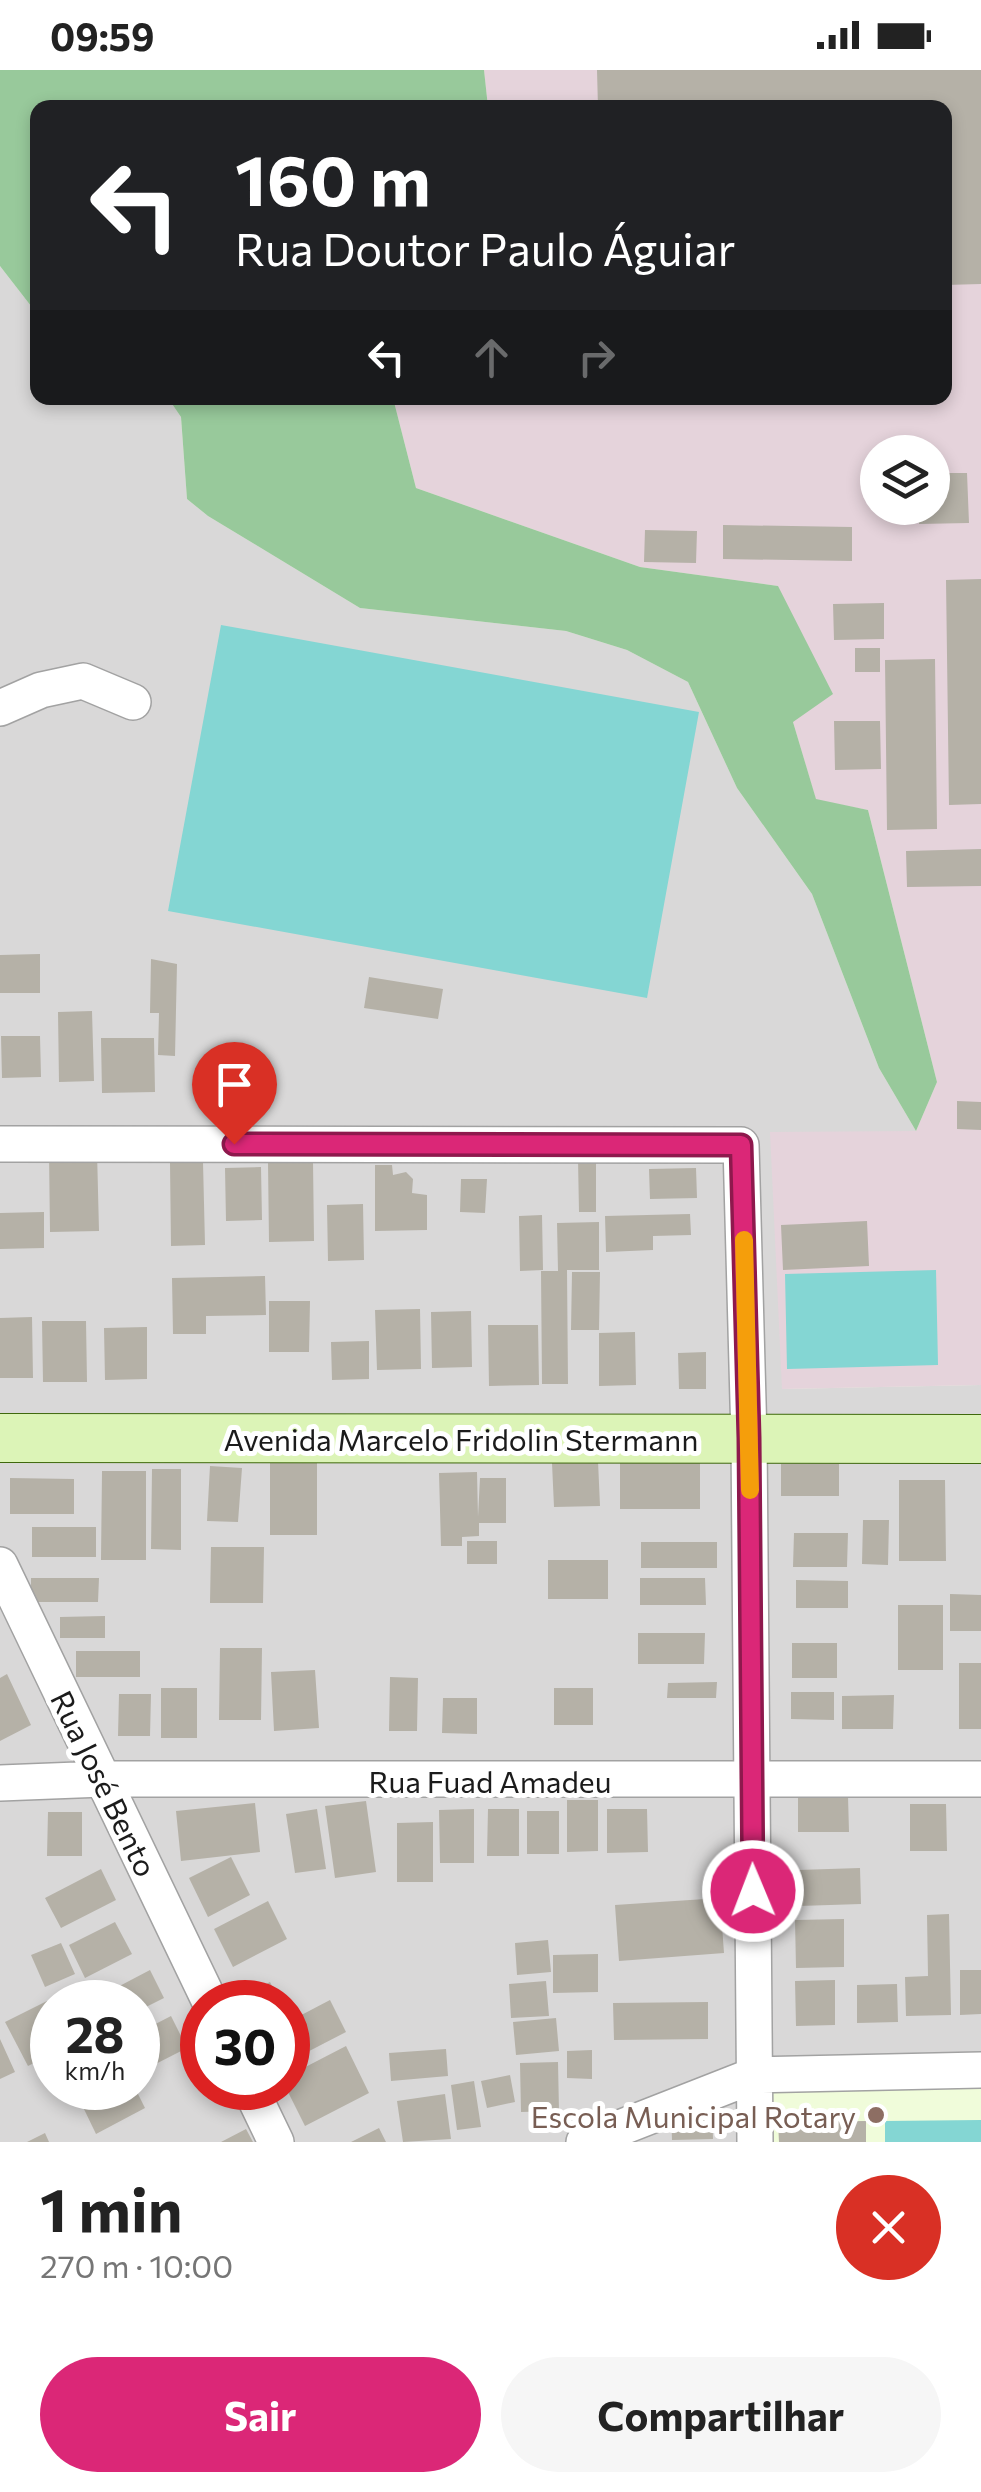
<!DOCTYPE html>
<html lang="pt">
<meta charset="utf-8">
<style>
body{margin:0;font-family:Commissioner,sans-serif;background:#f6f6f6;color:#222;height:100vh;display:flex;flex-direction:column;font-size:38px;white-space:nowrap}
*{box-sizing:border-box;margin:0}
p{font-size:32px;color:#767676}
.icon{flex:none;width:55px;height:55px;fill:none;stroke:currentColor;stroke-width:2;stroke-linecap:round;stroke-linejoin:round}
.map{position:relative;height:2072px;overflow:hidden}
.sheet{display:flex;flex-direction:column;background:#fff;flex:1}
.sheet>*{flex:none}
.guide{position:absolute;left:30px;top:30px;width:922px;height:305px;border-radius:20px;box-shadow:0 5px 15px #0003;background:#202124;color:#fff;overflow:hidden}
.controls{position:absolute;left:860px;top:365px;display:grid;gap:20px}
.controls a{display:grid;place-items:center;width:90px;height:90px;border-radius:50%;background:#fff;box-shadow:0 5px 15px #0003;font-size:50px}
.speed{position:absolute;left:30px;top:1910px;display:flex;gap:20px;font-size:50px;font-weight:700;text-align:center}
.speed>*{display:grid;place-content:center;width:130px;height:130px;border-radius:50%;background:#fff;box-shadow:0 5px 15px #0003;line-height:1}
.speed small{font-size:25px;font-weight:400}
.speed .limit{border:15px solid #d22;background:#fff;color:#111}
.pin{position:absolute;display:grid;place-items:center;width:85px;height:85px;color:#fff;margin:-102px -42px;border-radius:50% 50% 50% 0;rotate:-45deg;box-shadow:0 0 10px #0007}
.pin .icon{rotate:45deg}
.me{position:absolute;width:110px;margin:-55px;rotate:359deg;stroke-linejoin:round;filter:drop-shadow(0 0 8px #0008)}
.turn{display:flex;align-items:center;gap:35px;height:210px;padding:0 40px;font-size:45px}
.turn .icon{width:130px;height:130px;stroke-width:2.5}
.turn b{display:block;font-size:70px;line-height:85px}
.lanes{display:flex;align-items:center;height:95px;padding:0 40px;background:#0003;justify-content:center;gap:50px;direction:ltr}
.lanes .off{opacity:.35}
.round{display:grid;place-items:center;flex:none;width:105px;height:105px;border-radius:52px;background:#f6f6f6}
.headline{display:flex;align-items:center;justify-content:space-between;height:170px;padding:0 40px}
h1{font-size:60px;font-weight:700;line-height:75px}
.button{display:flex;gap:20px;margin-top:auto;padding:20px 40px}
.button a{flex:1;height:115px;border-radius:60px;background:#db2777;color:#fff;font-size:40px;font-weight:700;line-height:115px;text-align:center}
.button a+a{background:#f6f6f6;color:#222}
.status{display:flex;justify-content:space-between;align-items:center;height:70px;padding:0 50px;background:#fff;direction:ltr}
.status svg{height:28px;fill:currentColor}
.map>svg:first-child{display:block}
</style>
<div class="status"><b>09:59</b><svg viewBox="0 0 49 12"><path d="M0 12V9h3v3zM5 12V6h3v6zM10 12V3h3v9zM15 12V0h3v12zM26 1h20v11H26zM47 4h2v5h-2z"/></svg></div>
<div class="map">
<svg width="981" height="2072" viewBox="0 0 981 2072">
<rect width="100%" height="100%" fill="#ecece1"/>
<path fill="#d9d8d8" fill-rule="evenodd" d="M0,196L31,236L37,254L38,328H168L181,347L187,429L208,446L360,538L566,561L627,580L688,612L737,718L812,824L879,998L916,1061L783,1319L981,1315V2013L772,2072H0ZM52,1932H138V2018H52ZM202,1932H288V2018H202Z"/>
<path fill="#e5d3db" fill-rule="evenodd" d="M484,0H981V1315L782,1319L770,1062L916,1061L937,1012L868,740L816,730L793,652L778,516L640,497L416,418L393,328H945V38L488,37ZM878,382H932V438H878Z"/>
<path fill="#f0fcda" d="M981,2013V2072H772V2017Z"/>
<path fill="#98c99b" d="M0,0H484L488,37L38,38L37,254L31,236L0,196Z
M168,328H393L416,418L640,497L778,516L833,624L793,652L816,729L868,740L937,1012L916,1061L879,998L812,824L737,718L688,612L627,580L566,561L360,538L208,446L187,429L181,347Z"/>
<path fill="#84d6d3" d="M221,555L699,642L647,928L168,841Z
M936,1200L938,1295L787,1299L785,1204Z
M981,2050V2072H885V2051Z"/>
<path fill="#b5b1a7" d="M597,0H981V214L945,215V38H598Z
M932,403H967L969,453L919,454V438H932Z
M723,455L852,457V491L723,489Z
M645,460L697,461L696,493L644,492Z
M981,509V734L949,735L946,510Z
M884,533V569L834,570L833,534Z
M855,578H880V602H855Z
M935,589L937,759L887,760L885,590Z
M834,651H880L881,699L835,700Z
M981,779V816L907,817L906,781Z
M40,884V923H0V885Z
M151,889L177,894L175,986L158,985L159,943H150Z
M369,907L443,919L438,949L364,938Z
M92,941L94,1011L59,1012L58,942Z
M1,966H40L41,1007L2,1008Z
M101,968H154L155,1022L102,1023Z
M256,986L257,1012L215,1014L214,987Z
M957,1031L981,1032V1060L957,1059Z
M97,1081L99,1161L50,1162L49,1082Z
M578,1089H596V1142H579Z
M313,1091L314,1171L269,1172L268,1092Z
M203,1092L205,1175L171,1176L170,1093Z
M375,1095H392L393,1105L406,1102L413,1109L412,1123L427,1125V1160L375,1161Z
M261,1097L262,1150L226,1151L225,1098Z
M696,1098L697,1128L650,1129L649,1099Z
M461,1109H487L485,1143L460,1142Z
M363,1134L364,1190L328,1191L327,1135Z
M44,1142V1178L0,1179V1143Z
M690,1144L691,1165L653,1166V1180L606,1182L605,1146Z
M542,1145L543,1200L520,1201L519,1146Z
M867,1151L869,1196L783,1200L781,1155Z
M599,1152V1200H567L568,1314H542L541,1201H558L557,1153Z
M572,1202H600L599,1260H571Z
M265,1206L266,1245L206,1246V1264H173L172,1208Z
M269,1231H310L309,1282H269Z
M420,1239L421,1299L377,1300L375,1240Z
M471,1241L472,1297L432,1298L431,1242Z
M32,1247L33,1308H0V1248Z
M42,1251H86L87,1312H43Z
M488,1255H538L539,1315L489,1316Z
M147,1257V1309L105,1310L104,1258Z
M635,1262L636,1315L599,1316V1263Z
M369,1271V1309L332,1310L331,1272Z
M706,1282V1319H679L678,1283Z
M598,1391L600,1436L554,1437L552,1393Z
M270,1393H317V1465H270Z
M620,1393H700V1439H620Z
M781,1394H839V1426H781Z
M210,1396L242,1398L238,1452L207,1451Z
M152,1399H181V1480L151,1479Z
M102,1401H146V1490H101Z
M477,1402L478,1447L480,1408H506V1453H479V1466L462,1467V1476H441L439,1403Z
M10,1408L74,1409V1444H10Z
M899,1410H945L946,1491H899Z
M863,1450H889L888,1495L862,1494Z
M32,1457H96V1487H32Z
M794,1463H848L847,1497H793Z
M467,1471H497V1494H467Z
M641,1472H717V1498H641Z
M211,1477H264L263,1533H210Z
M548,1490H608V1529H548Z
M31,1508H99L98,1532H31Z
M640,1508H705L706,1535H640Z
M796,1510L848,1511V1538H796Z
M950,1524L981,1525V1561H950Z
M898,1535H943V1600H898Z
M105,1546V1568H60V1547Z
M638,1563H705L704,1594H638Z
M792,1573H837V1608H792Z
M220,1578H262L261,1650H219Z
M76,1581H140V1607H76Z
M959,1593H981V1659H959Z
M315,1600L319,1658L274,1661L271,1602Z
M7,1604L31,1655L0,1671V1608Z
M390,1607L418,1608L417,1661H389Z
M717,1612L716,1628H667L668,1613Z
M161,1618H197V1668H161Z
M554,1618H593V1655H554Z
M791,1622H834V1650L791,1649Z
M119,1624H151L150,1666H118Z
M894,1625L893,1659H842V1626Z
M443,1628H477V1664L442,1663Z
M848,1726L849,1762H798V1727Z
M567,1730H598V1781L567,1782Z
M366,1731L376,1802L335,1808L325,1736Z
M255,1733L260,1782L181,1791L176,1741Z
M910,1734H946L947,1781H910Z
M317,1739L326,1799L295,1803L286,1744Z
M474,1739V1793H440L439,1740Z
M488,1739H519V1786H487Z
M607,1739H647L648,1782L607,1783Z
M527,1741H559V1784H527Z
M48,1742H82V1786H47Z
M433,1752V1812H397V1753Z
M231,1787L250,1825L208,1847L189,1808Z
M860,1798L861,1834L799,1836L798,1800Z
M101,1799L116,1830L61,1858L45,1828Z
M720,1828L724,1883L619,1891L615,1835Z
M268,1831L287,1869L233,1897L214,1859Z
M949,1844L951,1945L906,1946L905,1907L928,1906L927,1845Z
M844,1849V1897L796,1898L795,1850Z
M115,1852L132,1884L85,1908L69,1875Z
M548,1870L551,1902L517,1905L515,1873Z
M61,1873L75,1904L45,1917L31,1885Z
M598,1884V1922L553,1923V1885Z
M150,1900L164,1928L138,1941V1932H115L110,1921Z
M960,1900H981V1944L960,1945Z
M835,1910V1955L796,1956L795,1911Z
M546,1911L549,1946L511,1948L509,1914Z
M270,1912L280,1932H254L249,1923Z
M897,1914L898,1952L857,1953V1915Z
M330,1930L346,1962L288,1992V1952Z
M47,1931L52,1942V1984L28,1996L5,1952Z
M708,1932V1969L614,1970L613,1933Z
M171,1946L187,1978L138,2003V1963Z
M556,1948L559,1981L516,1985L513,1952Z
M0,1969L15,2002L0,2009Z
M346,1976L369,2023L305,2056L286,2018L288,2006Z
M446,1979L448,2006L391,2011L389,1983Z
M592,1980V2009L567,2008V1981Z
M558,1992L559,2041L521,2042L520,1993Z
M510,2005L515,2032L487,2038L481,2011Z
M474,2011L481,2057L457,2060L451,2015Z
M117,2018H135L145,2038L96,2064L82,2035Z
M445,2024L451,2069L403,2072L397,2031Z
M712,2039L713,2069L672,2070L671,2040Z
M866,2051V2072H779L778,2052Z
M379,2058L386,2072H351Z
M246,2059L253,2072H221Z
M45,2063L49,2072H27Z"/>
<g fill="none" stroke-linecap="round" stroke-linejoin="round">
<defs>
<path id="street" d="M0,638L41,620L83,611L133,632
M0,1074L741,1075L749,1368L755,2072
M0,1495L210,1932
M0,1713L103,1709H981
M250,2018L276,2072
M584,2072L755,2005L981,2000"/>
<path id="secondary" d="M0,1368L981,1369"/>
</defs>
<use href="#street" stroke="#a2a2a2" stroke-width="38"/>
<use href="#secondary" stroke="#3e680c" stroke-width="50"/>
<use href="#street" stroke="#fff" stroke-width="35"/>
<use href="#secondary" stroke="#dcf4b7" stroke-width="48"/>
</g>
<g fill="none" stroke-linecap="round" stroke-linejoin="round">
<defs>
<path id="route" d="M234,1074L741,1075L749,1368L753,1821"/>
</defs>
<use href="#route" stroke="#8e194d" stroke-width="25"/>
<use href="#route" stroke="#db2777" stroke-width="18"/>
<path stroke="#f59e0b" stroke-width="18" d="M744,1170L750,1420"/>
</g>
<circle fill="#8d6e63" stroke="#fff" stroke-width="4" cx="876" cy="2045" r="10"/>
<g text-anchor="middle" dominant-baseline="central" stroke-width="10" stroke-linejoin="round" paint-order="stroke">
<g font-size="30" fill="#1b1b1b" stroke="#fff">
<text x="461" y="1368">Avenida Marcelo Fridolin Stermann</text>
<text x="490" y="1710">Rua Fuad Amadeu</text>
<text transform="translate(105 1713) rotate(64)">Rua José Bento</text>
</g>
<g font-size="30" fill="#785e54" stroke="#fff" text-anchor="end">
<text x="856" y="2045">Escola Municipal Rotary</text>
</g>
</g>
</svg>
<div class="controls">
<a><svg class="icon" aria-label="layers" viewBox="0 0 24 24"><path d="M12 4l9 5-9 5-9-5zM3 14l9 5 9-5"/></svg></a>
</div>
<div class="speed"><div>28<small>km/h</small></div><div class="limit">30</div></div>
<div class="pin" style="left:234px;top:1074px;background:#d93025"><svg class="icon" aria-label="arrive" viewBox="0 0 24 24"><path d="M6 21V4h12l-3 4 3 4H6"/></svg></div>
<svg class="me" style="left:753px;top:1821px" viewBox="-20 -20 40 40"><circle r="17" fill="#db2777" stroke="#fff" stroke-width="3"/><path d="M0-11L8 9 0 5-8 9z" fill="#fff"/></svg>
<div class="guide">
<div class="turn"><svg class="icon" aria-label="left" viewBox="0 0 24 24"><path d="M17 20v-9H6M10 6l-5 5 5 5"/></svg><div><b>160 m</b>Rua Doutor Paulo Águiar</div></div>
<div class="lanes"><svg class="icon" aria-label="left" viewBox="0 0 24 24"><path d="M17 20v-9H6M10 6l-5 5 5 5"/></svg><svg class="icon off" aria-label="ahead" viewBox="0 0 24 24"><path d="M12 20V5M6 11l6-6 6 6"/></svg><svg class="icon off" aria-label="right" viewBox="0 0 24 24"><path d="M7 20v-9h11M14 6l5 5-5 5"/></svg></div>
</div>
</div>
<section class="sheet">
<div class="headline"><div><h1>1 min</h1><p>270 m · 10:00</p></div><a class="round" style="background:#d93025;color:#fff"><svg class="icon" aria-label="close" viewBox="0 0 24 24"><path d="M6 6l12 12M18 6L6 18"/></svg></a></div>
<div class="button"><a>Sair</a><a>Compartilhar</a></div>
</section>
